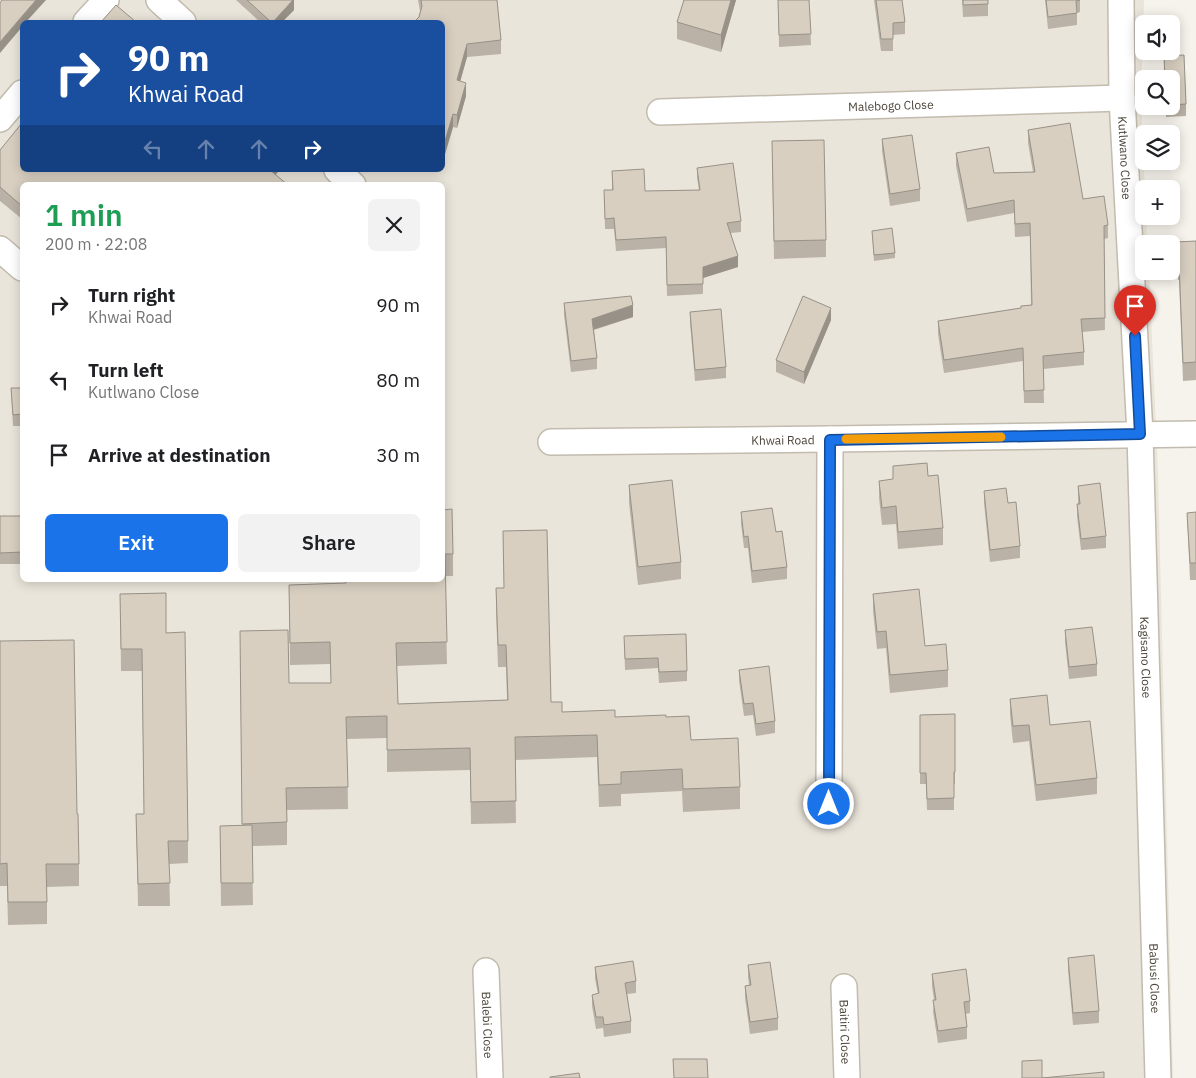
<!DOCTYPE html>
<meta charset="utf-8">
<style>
body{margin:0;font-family:"IBM Plex Sans",sans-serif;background:#f2f2f2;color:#202124;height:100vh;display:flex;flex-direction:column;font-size:19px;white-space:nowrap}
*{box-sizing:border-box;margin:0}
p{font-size:16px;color:#757577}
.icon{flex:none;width:28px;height:28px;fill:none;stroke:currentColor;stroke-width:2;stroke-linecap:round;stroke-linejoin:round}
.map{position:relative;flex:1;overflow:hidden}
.sheet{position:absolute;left:20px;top:182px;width:425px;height:400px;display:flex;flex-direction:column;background:#fff;border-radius:8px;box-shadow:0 2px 12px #0003}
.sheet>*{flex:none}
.banner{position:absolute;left:20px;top:20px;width:425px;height:152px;border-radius:8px;box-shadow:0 2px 12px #0003;background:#1a4fa0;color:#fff;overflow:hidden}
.tools{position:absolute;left:1135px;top:15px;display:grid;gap:10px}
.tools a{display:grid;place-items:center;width:45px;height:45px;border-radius:8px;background:#fff;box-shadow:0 2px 12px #0003;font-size:25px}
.pin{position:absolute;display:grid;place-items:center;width:42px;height:42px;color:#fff;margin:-51px -21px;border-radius:50% 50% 50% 0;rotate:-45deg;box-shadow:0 0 5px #0007}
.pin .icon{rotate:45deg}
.me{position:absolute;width:55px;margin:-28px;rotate:0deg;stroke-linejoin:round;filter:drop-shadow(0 0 4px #0008)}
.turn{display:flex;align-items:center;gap:18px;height:105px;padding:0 25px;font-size:22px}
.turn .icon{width:65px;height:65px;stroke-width:2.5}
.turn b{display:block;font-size:35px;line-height:42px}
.lanes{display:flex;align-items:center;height:48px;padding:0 25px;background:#0003;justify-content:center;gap:25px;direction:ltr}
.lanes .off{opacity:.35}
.round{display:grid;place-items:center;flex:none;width:52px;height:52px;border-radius:8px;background:#f2f2f2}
.head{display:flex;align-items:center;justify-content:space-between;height:85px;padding:0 25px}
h1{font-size:30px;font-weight:600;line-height:38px;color:#1e9e55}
.action{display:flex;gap:10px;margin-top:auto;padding:10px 25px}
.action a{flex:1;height:58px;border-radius:8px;background:#1a73e8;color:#fff;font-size:20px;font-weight:600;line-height:58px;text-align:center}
.action a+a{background:#f2f2f2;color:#202124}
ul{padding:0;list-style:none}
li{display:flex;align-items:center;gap:15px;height:75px;padding:0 25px}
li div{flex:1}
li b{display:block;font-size:19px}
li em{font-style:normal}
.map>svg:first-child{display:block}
</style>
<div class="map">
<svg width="1196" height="1078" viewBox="0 0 1196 1078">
<rect width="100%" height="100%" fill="#f6f3ec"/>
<path fill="#eae5da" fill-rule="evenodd" d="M0,0H1144L1141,98L1145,189H1144V216H1146L1147,244H1144V271H1149L1158,473L1173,1078H0ZM22,22H442V170H22ZM22,185H442V580H22Z"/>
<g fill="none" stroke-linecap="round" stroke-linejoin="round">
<defs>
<g id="minor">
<path d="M159,0L183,22"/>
<path id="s1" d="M1121,0L1122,98L1140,434L1158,1078"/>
<path d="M86,22L106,0"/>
<path id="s2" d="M660,112L1122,98"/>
<path d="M0,119L22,93"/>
<path d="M337,170L353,185"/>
<path d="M0,249L22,268"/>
<path id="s3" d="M551,442L830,439L1196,434"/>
<path d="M829,804L830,439"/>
<path id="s4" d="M486,971L490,1078"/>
<path id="s5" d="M844,987L847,1078"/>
</g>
</defs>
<use href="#minor" stroke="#c2bbae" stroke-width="28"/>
<use href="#minor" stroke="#fff" stroke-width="25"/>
</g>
<path fill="#bab2a6" d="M236,0H294V10L282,22H260Z
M418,0H497L501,40V54L467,57L460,81L466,96L457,128L453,127L445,154H442V22L419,17L420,11Z
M684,0H736L721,52L677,39V22Z
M778,0H809L811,45L779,47Z
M874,0H902L905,22V34L893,35V51H881Z
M962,0H988V16L963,17Z
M1045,0H1080V12L1077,13V25L1048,29Z
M1164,56L1186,104V116L1166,117V106H1171V79H1164Z
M22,101V119L20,117V104Z
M1028,130L1083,199L1108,225V238L1104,239L1105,330L1082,332L1084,352V365L1043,369L1044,403H1024L1023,361L944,373L938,334V321L1021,308L1031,305L1030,236L1015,237L1014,213L967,222L956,166V153L994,173L1033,172L1028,143Z
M882,139L920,189V201L890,206L882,151Z
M0,150L278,170V172L22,185V219L0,201Z
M772,158L826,240V257L774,259Z
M697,168L741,221V232L731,233L738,267L703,278V294L667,296L666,248L616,251L614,229H605L604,190H612V171L645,191L699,190L697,178Z
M872,231L895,253V258L874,261Z
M1196,241V380L1183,381L1179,280H1178L1176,260V242Z
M564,303L633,317L594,330L597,358V369L571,372L564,315Z
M690,312L726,367V378L695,381L690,323Z
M831,320L804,384L776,372V360Z
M11,388H22V426H13Z
M928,476L943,528V545L898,549L896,524L882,525L879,498V481Z
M629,485L681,562V579L638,585L629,503Z
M1078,486L1106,536V548L1081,550L1077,516V504H1078Z
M984,491L1008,503L1020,546V558L990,562L984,503Z
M442,510L453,554V576H445L447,664L397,666L398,704L507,700L506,667H498L496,610V588H504L503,531L551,702L562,712L615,717H666L740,787V809L683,812L682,791L621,794V806L599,807L597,757L515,760L516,823L471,824L470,770L387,772V738L347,739L348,809L287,810V845L252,846L253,905L221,906L220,826L242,825L240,631L289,683H331L330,664L290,665L289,585L346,583L345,580H442Z
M741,512L776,532L787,567V579L752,583L748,548H744L741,524Z
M1196,512V580H1190L1187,513Z
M0,516H22V564H0Z
M120,594L166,633L188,841V863L169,864L170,906H138L136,814H144L142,671H121Z
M873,594L948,670V687L890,693L886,648L877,649L873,611Z
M1065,630L1097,664V676L1069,679L1065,642Z
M624,636L687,671V681L659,683L658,668L625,670Z
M0,641L77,814L79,864V886L47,887V924L8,925L7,886H0Z
M739,670L775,721V733L756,736L753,715L744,716L739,681Z
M1010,699L1050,725L1097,778V794L1036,801L1029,741L1013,743L1010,715Z
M955,714V784H954V810H927L926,784H920V715Z
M1068,958L1099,1011V1023L1073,1025L1068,970Z
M748,965L778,1018V1030L750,1034L745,998V986L749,985L748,977Z
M595,967L636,981V993L627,994L631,1021V1033L604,1037L603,1028L596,1029L592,1006V995L598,994L595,979Z
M932,974L970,1001V1013L966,1014L967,1027V1039L938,1043L933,1012L934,1000L932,986Z"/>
<path fill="#979187" d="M36,0H46L26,22H22V27L0,53V42Z
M293,0H294V10L282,22H273Z
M731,0H736L721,52V35Z
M467,44V57L457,93V80Z
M466,83V96L457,128V115Z
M453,114V127L445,154V141Z
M269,170H278V172L269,183Z
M738,256V267L703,278V267Z
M633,305V317L592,330V319Z
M831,308V320L804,384V372Z"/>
<path fill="#d8cfc1" stroke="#979187" d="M2,0H36L0,42V3Z
M247,0H293L273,22H271Z
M421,0H497L501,40L467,44L457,80L466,83L457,115L453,114L445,141H442V22H414L419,17L422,6Z
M684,0H731L721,35L677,22Z
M778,0H809L811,34L779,35Z
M876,0H902L905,22L893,23V39H881Z
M963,0H988V4L963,5Z
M1046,0H1080L1076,1L1077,13L1048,17Z
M116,5L136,22H101Z
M1184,55L1186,104L1171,105V79H1165L1164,56Z
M22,123V170H270L288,185H22V206L0,187V150Z
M1070,123L1083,199L1104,196L1108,225L1104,226L1105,318L1081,319L1084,352L1043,356L1044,390L1024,391L1023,348L944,360L938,321L1021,308V306L1032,305L1030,223L1015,224L1014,200L967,209L956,153L989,147L994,173L1035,172L1028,130Z
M912,135L920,189L890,194L882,139Z
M824,140L826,240L774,241L772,141Z
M733,163L741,221L727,223L738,256L703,267V284L667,285L666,237L616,240L614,218L605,219L604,190H613L612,171L644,169L645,191L700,190L697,168Z
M892,228L895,253L874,255L872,231Z
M1196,241V362L1183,363L1179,262H1178L1176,242Z
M631,296L633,305L592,319L597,358L571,361L564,303Z
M803,296L831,308L804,372L776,360Z
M721,309L726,367L695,370L690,312Z
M11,388H22V414L13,415Z
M927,463L928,476L938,475L943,528L898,532L896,506L882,508L879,481L893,479V466Z
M672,480L681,562L638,567L629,485Z
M1100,483L1106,536L1081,539L1077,504H1080L1078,486Z
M1006,488L1008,503L1016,502L1020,546L990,550L984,491Z
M772,508L776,532L782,531L787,567L752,571L748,536L744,537L741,512Z
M452,509L453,554H445L447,642L396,643L398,704L508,700L506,645H498L496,588H504L503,531L547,530L551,702H562V712L615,710V717L666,715V717L689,716L691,740L738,738L740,787L683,789L682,769L621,772V784L599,785L597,735L515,737L516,801L471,802L470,748L387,750V716L346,717L348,787L286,788L287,822L242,824L240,631L288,630L289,683H331L330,642L290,643L289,585L346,583V580H442V510Z
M1196,512V563H1190L1187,513Z
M0,516H22V552L0,553Z
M919,589L925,646L946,644L948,670L890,675L886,631L877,632L873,594Z
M166,593V633L185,632L188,841H168L170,883L138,884L136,814H144L142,649H121L120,594Z
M1092,627L1097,664L1069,667L1065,630Z
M686,634L687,671L659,672L658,658L625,659L624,636Z
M74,640L77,814H78L79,864H46L47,902H8L7,863L0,864V641Z
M769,666L775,721L756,724L753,703L744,704L739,670Z
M1047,695L1050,725L1090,721L1097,778L1036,785L1029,725L1013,726L1010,699Z
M955,714V772H954V798L927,799L926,773H920V715Z
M252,825L253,883H221L220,826Z
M1094,955L1099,1011L1073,1013L1068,958Z
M633,961L636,981L625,983L631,1021L604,1025L603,1017H596L592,995L599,993L595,967Z
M770,962L778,1018L750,1022L745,986L751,985L748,965Z
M966,969L970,1001L964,1002L967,1027L938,1031L933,1000H936L932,974Z
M673,1059H707L708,1078H674Z
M1042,1060V1078L1104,1072V1078H1022V1061Z
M579,1073L580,1078H550V1077Z"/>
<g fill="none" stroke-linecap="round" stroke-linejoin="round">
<defs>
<path id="route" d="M829,804L830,440L1140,434L1135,336"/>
</defs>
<use href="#route" stroke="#114b97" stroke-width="12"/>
<use href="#route" stroke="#1a73e8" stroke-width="9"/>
<path stroke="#f59e0b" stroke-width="9" d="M846,439L1001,437"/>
</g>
<g text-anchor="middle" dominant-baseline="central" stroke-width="5" stroke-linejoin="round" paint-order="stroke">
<g font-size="12" fill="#4b4439" stroke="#fff">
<text stroke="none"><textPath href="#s2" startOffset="231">Malebogo Close</textPath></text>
<text stroke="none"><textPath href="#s1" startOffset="158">Kutlwano Close</textPath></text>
<text stroke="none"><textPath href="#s3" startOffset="232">Khwai Road</textPath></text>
<text stroke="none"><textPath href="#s1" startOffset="658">Kagisano Close</textPath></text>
<text stroke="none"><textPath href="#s1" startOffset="979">Babusi Close</textPath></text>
<text stroke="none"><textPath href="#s4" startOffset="54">Balebi Close</textPath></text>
<text stroke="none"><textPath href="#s5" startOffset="45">Baitiri Close</textPath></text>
</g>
</g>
</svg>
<div class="tools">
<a><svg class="icon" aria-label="sound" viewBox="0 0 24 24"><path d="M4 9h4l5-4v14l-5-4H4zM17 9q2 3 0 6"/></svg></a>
<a><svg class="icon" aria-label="search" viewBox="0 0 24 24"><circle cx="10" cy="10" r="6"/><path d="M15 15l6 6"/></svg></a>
<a><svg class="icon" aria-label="layers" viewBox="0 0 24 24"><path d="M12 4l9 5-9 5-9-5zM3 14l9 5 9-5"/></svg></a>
<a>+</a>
<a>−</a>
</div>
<div class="pin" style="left:1135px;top:336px;background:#d93025"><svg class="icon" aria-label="arrive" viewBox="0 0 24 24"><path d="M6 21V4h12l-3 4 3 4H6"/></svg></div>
<svg class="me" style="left:829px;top:804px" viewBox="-20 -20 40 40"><circle r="17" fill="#1a73e8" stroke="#fff" stroke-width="3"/><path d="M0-11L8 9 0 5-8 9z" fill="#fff"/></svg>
<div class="banner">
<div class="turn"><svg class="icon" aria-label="right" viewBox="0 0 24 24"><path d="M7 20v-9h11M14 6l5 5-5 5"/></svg><div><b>90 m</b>Khwai Road</div></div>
<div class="lanes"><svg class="icon off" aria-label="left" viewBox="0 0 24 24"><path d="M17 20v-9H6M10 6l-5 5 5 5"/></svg><svg class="icon off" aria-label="ahead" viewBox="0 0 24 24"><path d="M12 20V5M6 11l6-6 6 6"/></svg><svg class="icon off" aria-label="ahead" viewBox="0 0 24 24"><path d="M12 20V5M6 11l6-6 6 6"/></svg><svg class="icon" aria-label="right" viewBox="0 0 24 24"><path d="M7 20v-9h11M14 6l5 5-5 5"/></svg></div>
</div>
<section class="sheet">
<div class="head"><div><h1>1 min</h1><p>200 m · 22:08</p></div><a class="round"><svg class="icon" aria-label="close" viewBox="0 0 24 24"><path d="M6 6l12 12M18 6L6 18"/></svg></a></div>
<ul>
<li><svg class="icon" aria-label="right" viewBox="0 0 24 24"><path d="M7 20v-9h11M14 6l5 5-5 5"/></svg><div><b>Turn right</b><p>Khwai Road</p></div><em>90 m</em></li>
<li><svg class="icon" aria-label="left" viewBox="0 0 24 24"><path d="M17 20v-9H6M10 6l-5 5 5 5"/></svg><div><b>Turn left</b><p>Kutlwano Close</p></div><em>80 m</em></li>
<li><svg class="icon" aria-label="arrive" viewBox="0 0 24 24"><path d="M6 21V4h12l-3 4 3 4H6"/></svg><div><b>Arrive at destination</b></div><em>30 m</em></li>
</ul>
<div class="action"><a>Exit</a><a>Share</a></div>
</section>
</div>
